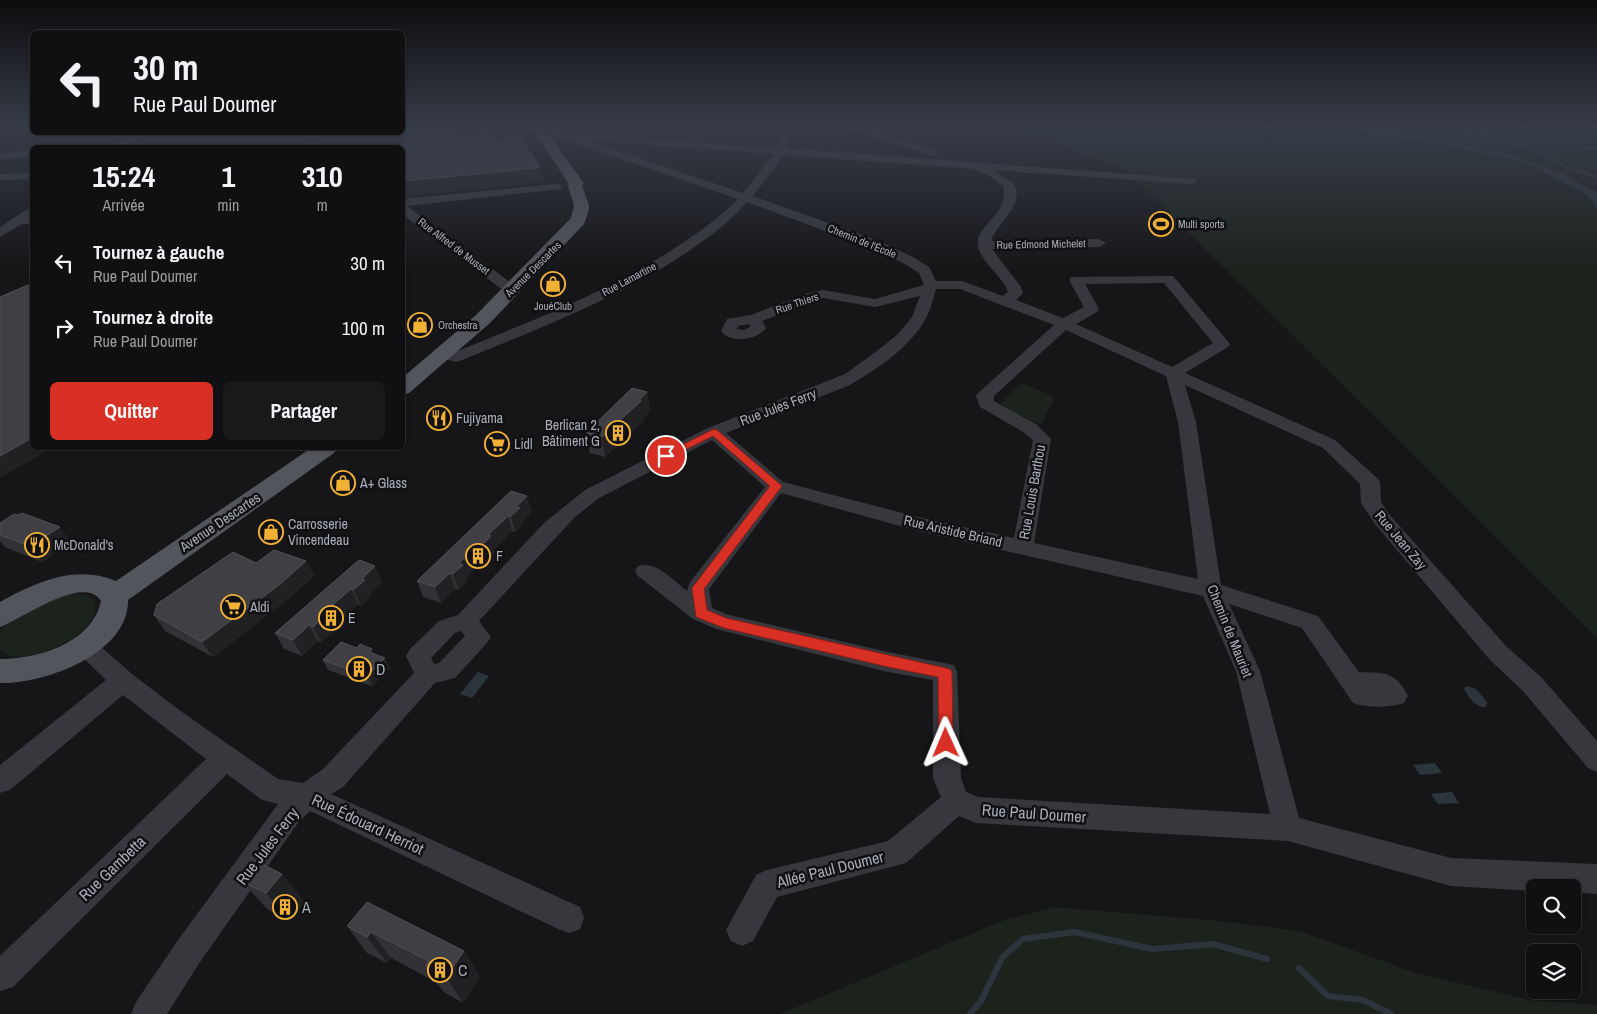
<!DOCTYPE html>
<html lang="fr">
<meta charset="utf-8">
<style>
body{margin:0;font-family:"Archivo Narrow",sans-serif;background:#19191b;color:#f1f3f6;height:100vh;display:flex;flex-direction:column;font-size:19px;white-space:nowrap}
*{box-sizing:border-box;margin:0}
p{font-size:16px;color:#9c9d9f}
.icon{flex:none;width:28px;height:28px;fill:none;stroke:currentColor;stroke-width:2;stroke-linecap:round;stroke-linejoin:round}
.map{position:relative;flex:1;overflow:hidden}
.panel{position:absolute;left:30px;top:145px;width:375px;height:305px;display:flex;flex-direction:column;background:#101012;border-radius:8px;box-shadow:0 1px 4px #0004,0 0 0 1px #303032}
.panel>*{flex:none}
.hud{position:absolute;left:30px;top:30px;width:375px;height:105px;border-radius:8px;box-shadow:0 1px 4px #0004,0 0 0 1px #303032;background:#101012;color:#f1f3f6;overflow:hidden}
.tools{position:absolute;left:1526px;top:879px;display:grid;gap:10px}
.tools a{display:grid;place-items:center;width:55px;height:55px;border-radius:8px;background:#101012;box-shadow:0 1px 4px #0004,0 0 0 1px #303032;font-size:25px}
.pin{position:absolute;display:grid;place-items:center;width:42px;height:42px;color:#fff;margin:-21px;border:2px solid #fff;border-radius:50%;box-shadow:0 1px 5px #0007}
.me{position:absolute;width:55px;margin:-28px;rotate:359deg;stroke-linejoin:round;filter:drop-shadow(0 0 4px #0008)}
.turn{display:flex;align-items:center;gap:18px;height:105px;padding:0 20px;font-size:22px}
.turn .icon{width:65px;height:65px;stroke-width:2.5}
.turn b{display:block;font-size:35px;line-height:42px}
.eta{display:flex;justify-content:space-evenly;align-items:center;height:85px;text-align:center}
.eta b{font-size:30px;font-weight:800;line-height:35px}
.button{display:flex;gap:10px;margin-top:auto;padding:10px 20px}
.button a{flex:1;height:58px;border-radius:8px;background:#d93025;color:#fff;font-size:20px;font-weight:800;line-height:58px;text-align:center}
.button a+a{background:#19191b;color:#f1f3f6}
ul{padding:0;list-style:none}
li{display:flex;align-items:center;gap:15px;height:65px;padding:0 20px}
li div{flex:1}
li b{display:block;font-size:19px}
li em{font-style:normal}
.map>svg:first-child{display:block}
</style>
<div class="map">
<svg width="1597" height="1014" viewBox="0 0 1597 1014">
<rect width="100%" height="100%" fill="#161618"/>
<path fill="#1c231d" d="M1007,127H1597V638L1125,169Z
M1165,216L1178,230H1159L1147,217Z
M1022,383L1055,397L1041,425L999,405Z
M71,593L86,595L95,601C95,605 96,610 95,613C86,638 36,661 11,656C7,655 3,652 0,651V631L14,615Z
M1053,907L1209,920L1300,931L1413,972L1529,1000L1597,1005V1014H780L1002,921Z"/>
<path fill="#2c353c" d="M1329,127H1358L1429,138L1507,154L1562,173L1597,193V209L1589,197L1576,189L1527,163L1425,141Z
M478,672L489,676L472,698L460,694Z
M1467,686L1476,689L1487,702L1486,707C1476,708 1469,698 1464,689Z
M1435,763L1442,773L1420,775L1413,765Z
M1452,792L1459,803L1438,804L1431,794Z"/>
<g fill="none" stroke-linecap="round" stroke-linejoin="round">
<path stroke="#2c353c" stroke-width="2.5" d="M1450,129L1491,136L1544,153L1567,167L1597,177
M1548,156L1564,150L1597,149"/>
<path stroke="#2c353c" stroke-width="6" d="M1299,968L1328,996L1363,1000L1391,1014
M970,1014L981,1001L1002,958L1023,939L1074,932L1152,949L1213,944L1267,959"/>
<path fill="#37383d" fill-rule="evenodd" d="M781,127H791L787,148L1195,179L1197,181L1195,183L1191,184L993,170L1014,184C1025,206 997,222 991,241L1099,239L1106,243L1099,247L992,249L1021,287L1023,293L1016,300L1063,318L1084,307L1069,280L1071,277L1173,276L1230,344L1228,347L1185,373L1335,440L1377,478L1380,482L1381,502L1389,514L1506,646L1541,677L1597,741V772L1588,768L1523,691L1490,660L1375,524L1361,503L1360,484L1323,448L1185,385L1196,422L1221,585L1318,616L1359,672C1385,673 1395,671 1408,696L1404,703C1389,708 1368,708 1353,703L1302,628L1229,604L1260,671L1299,818L1451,858L1597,864V894L1572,892V888H1535V891L1451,886L1288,841L976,823L959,816L906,863L777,897L753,941L742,946L731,941L726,930L756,875L767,870L888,841L941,797L933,778V680L888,672L716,629L693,619L638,576L635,571L638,566C656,560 673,580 687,591L690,582L765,487L712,440L599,498L575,517L479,621L491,637L487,643L455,678L435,683L343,787L331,794L580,907L584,918L580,929L569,933L558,929L310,811L298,823L200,962L167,1014H131L136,1002L178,940L278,804L262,800L227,774L13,987L0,991V956L206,759L123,695L10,790L0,793V765L106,680L76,651L72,645L76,639L84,636L92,639L132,674L182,712L278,779L303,783L323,769L414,673L406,656L410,649L439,621L458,615L544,523L585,490L708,428L845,374L877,351L898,334L912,317L920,296L875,307L823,298L762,321L766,328C757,340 731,344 721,331L727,319L751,315L805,294L823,290L875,299L924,285L919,273L905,264L869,247L747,202C730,222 708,238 686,253C617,299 538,329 462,360L456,362L438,357L436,354L438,351L444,349L455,352C531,321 609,292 678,246C699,232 721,217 738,199L577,144L572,139L537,142L532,139L533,137L573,133L581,136L585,134L777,148ZM586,140L774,154L743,193ZM784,155L975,169L976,171L990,176L1004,187C1004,194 1004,201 1001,206C995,219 975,231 978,246C982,264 1002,275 1008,292L1003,296L962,281H936L930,268L915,258L879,241L753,196ZM1164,283L1213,343L1172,367L1076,324L1097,312L1099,309L1085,284ZM936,289H960L1054,325L976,395L980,407L1023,432L1033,440L1014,538L918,517L783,482L726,433L848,386C876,370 910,348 926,318C931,309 933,299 936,289ZM749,324L750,327L744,330L737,329L738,326ZM1066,330L1166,376L1178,422L1198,579L1034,543L1051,439L1036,424L999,404L994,401V396ZM781,493L918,531L1203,596L1236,671L1270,814L978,797L966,792L961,778L957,672L954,665L888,652L729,615L712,608L709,589ZM461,631L465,636L439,663L434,664L431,658L455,633Z
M847,127H861L938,151L939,153L934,156L930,155L848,129Z
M134,132H147L126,148H113Z
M32,151V157L0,159V153Z
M32,173V179L0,180V174Z
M556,184L560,185L562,187L560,189L407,206L510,282L512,285L510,288H500L402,214V199Z
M32,206V224H22L0,237V227Z"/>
<path fill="#53555c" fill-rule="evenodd" d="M531,127H543L584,183L582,186L589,205L588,213L584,224L490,323L409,393L402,395V378L476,315L571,218L574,205L568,186L569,184Z
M311,448H338L334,453L128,600C129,654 44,684 0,683V659C38,659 92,643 101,601C84,573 20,620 0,627V602C36,582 76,564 116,581Z"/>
</g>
<path fill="#323236" d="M398,132L495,139L540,167L543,181L514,186L404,145Z
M647,392L650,411L644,417V420L605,457L590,453L586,433Z
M511,491L532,511L523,520L524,523L515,532L512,531L495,548L496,552L486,561L483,560L467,576L468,580L459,590L455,589L441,603L423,597L417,581Z
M0,523L71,542L42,562L5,547L0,541Z
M359,560L382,582L371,592L372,595L361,606L358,604L331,629L333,632L321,642L318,641L302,656L284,649L275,633Z
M306,561L314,576L287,600L213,657L165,631L154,615L256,563Z
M374,654L390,668L372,686L328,670L323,660Z
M282,874L305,902L289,920L267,909L243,882Z
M347,926L464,951L480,977L463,1003L444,992L436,982L391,958L387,963L367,953Z"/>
<path fill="#212124" d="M286,132H326L327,135L290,142Z
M540,167L543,181L514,186L402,197V181Z
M647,392L650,411L644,417V420L605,457L602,437Z
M32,438V448H52L0,478V456Z
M527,496L532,511L523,520L524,523L515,532L511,516L516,507Z
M508,516L512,531L495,548L496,552L486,561L481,546L488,535Z
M60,527L71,542L42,562L30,546Z
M478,545L483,560L467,576L468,580L459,590L453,574L459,563Z
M306,561L314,576L287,600L213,657L202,642Z
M375,566L382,582L371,592L372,595L361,606L353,590L362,579Z
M450,573L455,589L441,603L435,587Z
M351,589L358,604L331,629L333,632L321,642L313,627L321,615Z
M309,625L318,641L302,656L293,640Z
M372,649L377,659L369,652Z
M385,658L390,668L372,686L367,676Z
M282,874L305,902L289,920L266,893Z
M371,932L391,958L387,963L367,937Z
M464,951L480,977L463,1003L446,977Z"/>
<path fill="#3f3f44" stroke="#4f5156" d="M402,127H454L461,137L488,133L495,139L519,136L540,167L510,171L402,181V148H387L406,145L401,132H402Z
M28,285L32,287V438L0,456V297Z
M632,388L647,392L639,400L641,401L602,437L586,433Z
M511,491L527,496L516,507L520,508L511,516H508L488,535L491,536L481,546L478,545L459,563L463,565L453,574L450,573L435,587L417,581Z
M22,513L60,527L30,546L0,535V523L14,514L19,515Z
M274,550L306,561L279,585L202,642L154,615L157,604L233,552L256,563Z
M359,560L375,566L362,579L365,580L353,590L351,589L321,615L324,616L313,627L309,625L293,640L275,633Z
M341,642L357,648L360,644L372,649L369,652L385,658L367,676L323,660Z
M260,863L282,874L266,893L243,882Z
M367,902L464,951L446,977L426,966L429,961L371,932L367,937L347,926Z"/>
<linearGradient id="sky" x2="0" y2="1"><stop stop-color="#0c0c0d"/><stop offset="0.47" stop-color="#363c48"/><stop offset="1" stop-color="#363c48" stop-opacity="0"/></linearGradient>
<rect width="1597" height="269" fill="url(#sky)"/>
<path fill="#d93025" stroke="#8d1f18" d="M714,429L717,430L782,486L704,589L707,610L726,618L950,669L952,672L953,743L951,748L946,749L941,748L939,743L938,677L888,667L724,628L696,617L692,588L770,486L713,436L669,458H662L660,456Z"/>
<defs>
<symbol id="stadium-ring" viewBox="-11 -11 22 22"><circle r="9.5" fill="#111113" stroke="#f2b134" stroke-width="1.5"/><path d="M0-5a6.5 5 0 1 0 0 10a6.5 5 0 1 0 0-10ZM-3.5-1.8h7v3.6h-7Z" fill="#f2b134"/></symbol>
<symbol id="shop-ring" viewBox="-11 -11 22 22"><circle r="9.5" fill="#111113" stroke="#f2b134" stroke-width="1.5"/><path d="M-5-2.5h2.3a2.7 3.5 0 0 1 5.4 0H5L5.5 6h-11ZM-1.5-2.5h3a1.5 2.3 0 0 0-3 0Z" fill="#f2b134"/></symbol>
<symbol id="restaurant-ring" viewBox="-11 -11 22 22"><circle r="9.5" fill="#111113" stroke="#f2b134" stroke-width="1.5"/><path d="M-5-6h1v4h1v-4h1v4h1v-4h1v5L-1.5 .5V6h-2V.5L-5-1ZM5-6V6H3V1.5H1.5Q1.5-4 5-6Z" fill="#f2b134"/></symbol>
<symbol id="building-ring" viewBox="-11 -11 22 22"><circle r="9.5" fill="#111113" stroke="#f2b134" stroke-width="1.5"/><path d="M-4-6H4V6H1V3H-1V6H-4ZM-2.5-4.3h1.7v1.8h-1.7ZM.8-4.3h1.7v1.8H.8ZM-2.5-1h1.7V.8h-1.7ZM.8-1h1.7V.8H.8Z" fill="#f2b134"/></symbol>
<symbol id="supermarket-ring" viewBox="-11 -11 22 22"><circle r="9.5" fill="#111113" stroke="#f2b134" stroke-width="1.5"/><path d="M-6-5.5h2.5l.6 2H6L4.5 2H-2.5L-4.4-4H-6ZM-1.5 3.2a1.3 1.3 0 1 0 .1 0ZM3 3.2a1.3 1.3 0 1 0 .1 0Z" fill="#f2b134"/></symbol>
</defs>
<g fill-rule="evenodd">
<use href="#stadium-ring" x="1147" y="210" width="28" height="28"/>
<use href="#shop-ring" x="539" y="270" width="28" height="28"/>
<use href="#shop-ring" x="406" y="311" width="28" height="28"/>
<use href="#restaurant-ring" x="425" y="404" width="28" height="28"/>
<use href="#building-ring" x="604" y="419" width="28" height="28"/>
<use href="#supermarket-ring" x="483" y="430" width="28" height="28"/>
<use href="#shop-ring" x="329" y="469" width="28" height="28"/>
<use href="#shop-ring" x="257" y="518" width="28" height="28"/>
<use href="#restaurant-ring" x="23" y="531" width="28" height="28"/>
<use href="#building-ring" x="464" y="542" width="28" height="28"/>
<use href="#supermarket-ring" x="219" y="593" width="28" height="28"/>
<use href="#building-ring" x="317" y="604" width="28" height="28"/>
<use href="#building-ring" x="345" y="655" width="28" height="28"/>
<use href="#building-ring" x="271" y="893" width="28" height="28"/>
<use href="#building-ring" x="426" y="956" width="28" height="28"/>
</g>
<g text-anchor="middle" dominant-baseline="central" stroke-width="5" stroke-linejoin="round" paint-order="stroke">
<g font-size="11" fill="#a8adb8" stroke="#111113" text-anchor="start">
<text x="1178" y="224">Multi sports</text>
<text x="553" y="306" text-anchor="middle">JouéClub</text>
<text x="438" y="325">Orchestra</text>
</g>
<g font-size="11" fill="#a8adb8" stroke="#111113">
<text transform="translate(862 241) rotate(22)">Chemin de l'École</text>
<text transform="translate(1041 244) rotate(-1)">Rue Edmond Michelet</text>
<text transform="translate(454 246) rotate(37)">Rue Alfred de Musset</text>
<text transform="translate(533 269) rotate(-45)">Avenue Descartes</text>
<text transform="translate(629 279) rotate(-28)">Rue Lamartine</text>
<text transform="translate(797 303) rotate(-19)">Rue Thiers</text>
</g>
<g font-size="14" fill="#a8adb8" stroke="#111113">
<text transform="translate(778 407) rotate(-21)">Rue Jules Ferry</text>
<text transform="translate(1032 492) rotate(-80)">Rue Louis Barthou</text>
<text transform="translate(220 522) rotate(-34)">Avenue Descartes</text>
<text transform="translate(953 531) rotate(13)">Rue Aristide Briand</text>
<text transform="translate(1401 540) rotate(50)">Rue Jean Zay</text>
<text transform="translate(1230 631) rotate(68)">Chemin de Mauriet</text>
</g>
<g font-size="14" fill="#a8adb8" stroke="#111113" text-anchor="start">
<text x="456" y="418">Fujiyama</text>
<text x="600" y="425" text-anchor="end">Berlican 2,<tspan x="600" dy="16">Bâtiment G</tspan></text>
<text x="514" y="444">Lidl</text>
<text x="360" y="483">A+ Glass</text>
<text x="288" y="524">Carrosserie<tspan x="288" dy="16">Vincendeau</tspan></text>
<text x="54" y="545">McDonald's</text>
<text x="496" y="556">F</text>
<text x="250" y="607">Aldi</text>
<text x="348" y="618">E</text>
</g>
<g font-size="16" fill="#a8adb8" stroke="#111113" text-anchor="start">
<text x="376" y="669">D</text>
<text x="302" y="907">A</text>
<text x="458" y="970">C</text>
</g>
<g font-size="16" fill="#a8adb8" stroke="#111113">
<text transform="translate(1034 813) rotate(4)">Rue Paul Doumer</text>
<text transform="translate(368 824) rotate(25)">Rue Édouard Herriot</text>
<text transform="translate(267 846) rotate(-53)">Rue Jules Ferry</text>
<text transform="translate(112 868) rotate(-44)">Rue Gambetta</text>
<text transform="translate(830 869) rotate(-14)">Allée Paul Doumer</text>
</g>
</g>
</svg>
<div class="tools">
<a><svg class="icon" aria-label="search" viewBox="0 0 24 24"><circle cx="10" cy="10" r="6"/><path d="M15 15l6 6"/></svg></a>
<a><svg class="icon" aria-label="layers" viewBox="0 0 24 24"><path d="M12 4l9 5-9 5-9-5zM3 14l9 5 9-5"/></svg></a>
</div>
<div class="pin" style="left:666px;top:456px;background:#d93025"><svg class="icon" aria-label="arrive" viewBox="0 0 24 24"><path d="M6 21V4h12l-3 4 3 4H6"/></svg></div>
<svg class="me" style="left:946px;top:743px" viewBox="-20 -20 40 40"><path d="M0-17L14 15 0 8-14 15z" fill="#d93025" stroke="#fff" stroke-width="4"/></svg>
<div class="hud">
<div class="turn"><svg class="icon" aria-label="left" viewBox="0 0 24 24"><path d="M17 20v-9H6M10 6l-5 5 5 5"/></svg><div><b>30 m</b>Rue Paul Doumer</div></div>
</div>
<section class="panel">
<div class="eta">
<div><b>15:24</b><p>Arrivée</p></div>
<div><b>1</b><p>min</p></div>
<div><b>310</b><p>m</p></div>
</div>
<ul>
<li><svg class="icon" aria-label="left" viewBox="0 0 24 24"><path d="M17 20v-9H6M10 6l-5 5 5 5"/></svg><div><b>Tournez à gauche</b><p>Rue Paul Doumer</p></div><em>30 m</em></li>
<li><svg class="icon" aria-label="right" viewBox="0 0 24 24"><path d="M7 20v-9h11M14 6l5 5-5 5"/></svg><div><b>Tournez à droite</b><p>Rue Paul Doumer</p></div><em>100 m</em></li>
</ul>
<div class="button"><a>Quitter</a><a>Partager</a></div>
</section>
</div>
